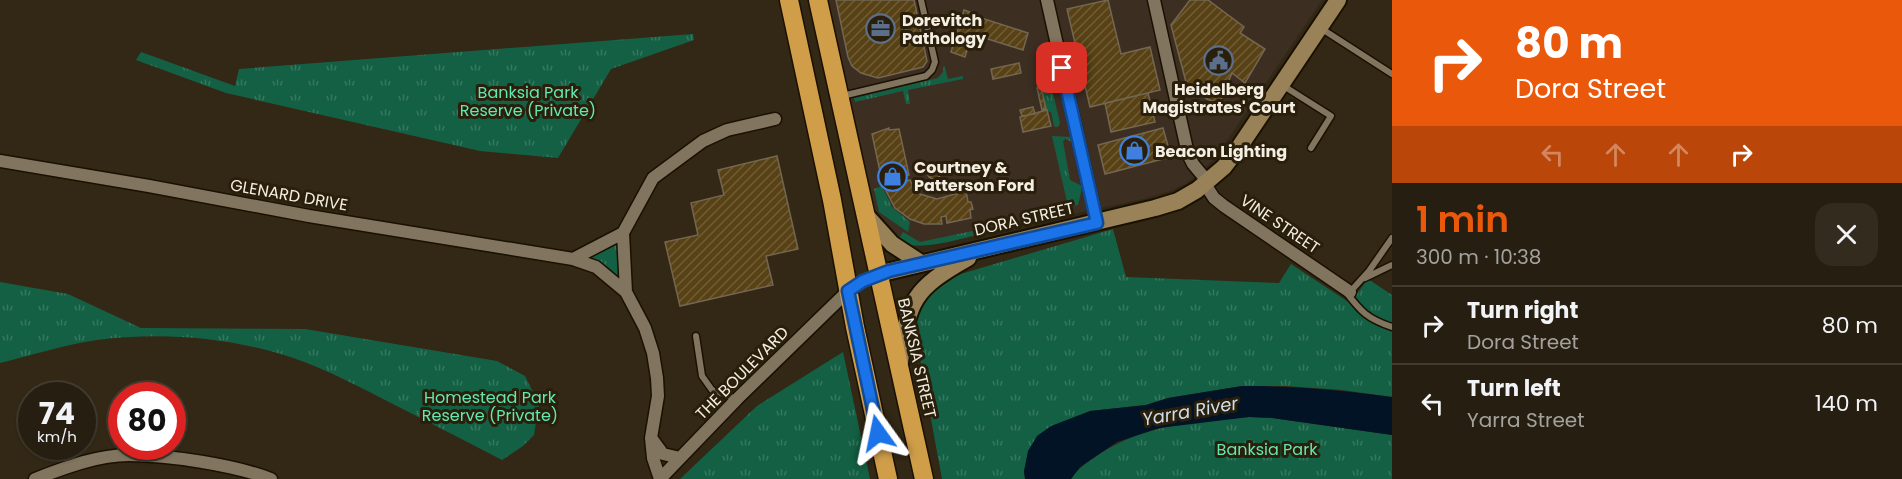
<!DOCTYPE html>
<meta charset="utf-8">
<style>
body{margin:0;font-family:Poppins,sans-serif;background:#322b1e;color:#f1f3f6;height:100vh;display:flex;flex-direction:column;font-size:22px;white-space:nowrap}
*{box-sizing:border-box;margin:0}
p{font-size:20px;color:#a4a29f}
.icon{flex:none;width:33px;height:33px;fill:none;stroke:currentColor;stroke-width:2;stroke-linecap:round;stroke-linejoin:round}
.map{position:relative;flex:1;overflow:hidden}
.sheet{display:flex;flex-direction:column;background:#261e10;width:510px}
.sheet>*{flex:none}
.hud{background:#ea580c;color:#fff;overflow:hidden}
.speed{position:absolute;left:18px;top:382px;display:flex;gap:12px;font-size:30px;font-weight:700;text-align:center}
.speed>*{display:grid;place-content:center;width:78px;height:78px;border-radius:50%;background:#261e10;box-shadow:0 2px 4px #0004,0 0 0 2px #423c30;line-height:1}
.speed small{font-size:15px;font-weight:400}
.speed .limit{border:9px solid #d22;background:#fff;color:#111}
.pin{position:absolute;display:grid;place-items:center;width:51px;height:51px;color:#fff;margin:-26px;border-radius:12px;box-shadow:0 3px 9px #0006}
.me{position:absolute;width:66px;margin:-33px;rotate:348deg;stroke-linejoin:round;filter:drop-shadow(0 0 4px #0008)}
.turn{display:flex;align-items:center;gap:21px;height:126px;padding:0 24px;font-size:27px}
.turn .icon{width:78px;height:78px;stroke-width:2.5}
.turn b{display:block;font-size:42px;line-height:51px}
.lanes{display:flex;align-items:center;height:57px;padding:0 24px;background:#0003;justify-content:center;gap:30px;direction:ltr}
.lanes .off{opacity:.35}
.round{display:grid;place-items:center;flex:none;width:63px;height:63px;border-radius:18px;background:#322b1e}
.head{display:flex;align-items:center;justify-content:space-between;height:102px;padding:0 24px}
h1{font-size:36px;font-weight:600;line-height:45px;color:#ea580c}
ul{padding:0;list-style:none}
li{display:flex;align-items:center;gap:18px;height:78px;padding:0 24px;border-top:2px solid #423c30}
li div{flex:1}
li b{display:block;font-size:22px}
li em{font-style:normal}
main{display:flex;flex:1;min-height:0}
.map>svg:first-child{display:block}
</style>
<main>
<div class="map">
<svg width="1392" height="479" viewBox="0 0 1392 479">
<defs>
<pattern id="grass-tufts" width="24" height="20" patternUnits="userSpaceOnUse" patternTransform="scale(1.5)"><rect width="24" height="20" fill="#136044"/><path d="M3 7l-1-3M5 7V3M7 7l1-3M15 17l-1-3M17 17v-4M19 17l1-3" fill="none" stroke="#36775f"/></pattern>
<pattern id="building-hatch" width="6" height="6" patternUnits="userSpaceOnUse" patternTransform="scale(1.5)"><rect width="6" height="6" fill="#574115"/><path d="M-1 1l2-2M0 6l6-6M5 7l2-2" fill="none" stroke="#705d37"/></pattern>
</defs>
<rect width="100%" height="100%" fill="#332815"/>
<path fill="#3d2e22" d="M828,0H1322L1218,154L1199,174L1185,184L1170,191L1143,199L921,246L899,243L875,216Z"/>
<path fill="url(#grass-tufts)" d="M693,34L694,40L611,69L558,158L480,151L226,93L136,60L141,52L235,86L239,69Z
M944,65L948,79L991,70L963,76V79L908,90L910,104H906L903,91L855,102L854,98L938,78L943,72Z
M1050,79H1058L1059,82L1050,81L1060,123L1058,127L1054,126L1051,112L1047,111L1041,84Z
M1052,136L1071,137L1072,142L1065,139L1063,141L1070,180L1082,186V188L1078,205L1046,212L1045,207L1067,202Z
M882,186L892,207L910,222L908,232L879,212L874,189Z
M982,229L977,235C950,241 923,251 897,242L903,232L920,242Z
M1113,229L1126,277L1279,283L1291,264L1350,303L1368,279L1392,295V397L1342,390L1286,386H1242L1168,398L1146,405L1090,411L1024,471L1025,479H942L915,332L916,312L925,295L954,276Z
M621,239L623,285L580,259Z
M0,282L68,294L141,328L305,329L497,361L525,376L539,404L534,435L523,446L502,460C465,441 427,421 389,402C362,388 335,374 307,363C241,338 167,331 97,340C64,345 32,355 0,363Z
M843,352L870,479H680L757,406Z
M1249,417L1272,418L1392,435V479H1071C1078,468 1088,462 1098,455C1144,424 1196,422 1249,417Z"/>
<path fill="#021326" d="M1242,386C1293,386 1342,390 1392,397V435L1272,418L1249,417L1159,428L1117,442L1080,467L1071,479H1025L1024,471L1028,451L1037,436L1051,426L1090,411L1146,405L1168,398Z"/>
<path fill="url(#building-hatch)" stroke="#736751" stroke-width="1.5" d="M836,0H914L927,61L923,67L878,78L861,73L852,66L848,57Z
M1108,0L1121,54L1150,47L1160,90L1090,107L1067,9Z
M1208,0L1244,27L1240,33L1265,49L1245,83L1232,73L1219,104L1207,99L1187,86L1171,25L1190,0Z
M964,10L978,15V17L1028,33L1023,50L972,34L965,57L951,52Z
M1019,63L1021,73L993,79L991,69Z
M1041,87L1046,109L1042,110L1037,88Z
M1148,93L1155,122L1111,132L1105,103Z
M1033,107L1035,114L1022,116L1020,110Z
M1047,110L1051,126L1023,132L1020,117Z
M889,128V130L899,129L909,175L902,177L903,181L910,180L914,188L920,194L937,199L966,191L968,202H971L973,209L970,210L971,218L947,223L946,216L941,217L942,224H924L910,219L895,208L884,187L890,185L889,180L882,181L872,134Z
M1163,128L1171,157L1105,174L1098,145Z
M777,156L798,249L766,256L773,285L680,306L665,242L698,235L691,203L724,195L718,170Z
M927 172a7 7 0 1 1 14 0a7 7 0 1 1-14 0Z"/>
<g fill="none" stroke-linecap="round" stroke-linejoin="round">
<defs>
<path id="lane" d="M1322,29L1392,74
M1282,85L1331,116L1311,148
M842,96L926,76L932,70L935,62L921,0
M1365,278L1392,265
M1346,292C1361,312 1368,319 1392,327
M1350,292L1369,271L1392,238
M696,336L702,376L712,390L736,399"/>
<path id="street" d="M1047,0L1097,223
M1154,0L1188,154L1193,164L1208,182
M0,161L149,186L309,216L573,259L596,267L626,292L645,328L653,353L657,378L658,396L651,438L653,458L660,479
M1205,184L1214,198L1224,206L1350,292
M573,259L623,233
M626,292L623,233L653,178L703,141L727,130L775,119
M652,439L663,454L680,458
M35,479C64,468 97,455 129,455C169,455 234,465 271,479
M660,479L737,399L848,291"/>
<path id="secondary" d="M865,214L892,244L921,263
M878,274L1155,208L1178,201L1197,190L1224,167L1240,146L1338,0
M900,362C908,300 913,289 968,258"/>
<path id="highway" d="M789,0L832,200L855,327L888,479
M818,0L924,479"/>
</defs>
<use href="#lane" stroke="#1a1101" stroke-width="9"/>
<use href="#street" stroke="#1a1101" stroke-width="15"/>
<use href="#secondary" stroke="#1a1101" stroke-width="20"/>
<use href="#highway" stroke="#1a1101" stroke-width="21"/>
<use href="#lane" stroke="#81755f" stroke-width="6"/>
<use href="#street" stroke="#81755f" stroke-width="12"/>
<use href="#secondary" stroke="#998158" stroke-width="16"/>
<use href="#highway" stroke="#d09d49" stroke-width="18"/>
</g>
<g fill="none" stroke-linecap="round" stroke-linejoin="round">
<defs>
<path id="route" d="M878,433L848,291L863,281L889,271L1097,223L1062,68"/>
</defs>
<use href="#route" stroke="#114b97" stroke-width="15"/>
<use href="#route" stroke="#1a73e8" stroke-width="10"/>
</g>
<defs>
<symbol id="office-ring" viewBox="-11 -11 22 22"><circle r="9.5" fill="#291f0b" stroke="#5c6f8a" stroke-width="1.5"/><path d="M-6-3h4V-5.5h4V-3h4V5H-6ZM-1-4.5V-3h2v-1.5ZM-6 0V1H6V0Z" fill="#5c6f8a"/></symbol>
<symbol id="civic-ring" viewBox="-11 -11 22 22"><circle r="9.5" fill="#291f0b" stroke="#5c6f8a" stroke-width="1.5"/><path d="M-.6-6.5H3V-4.5H.6V-3L4-1V1h2V6H-6V1h2V-1L-.6-3ZM-1.2 2.5V6h2.4V2.5Z" fill="#5c6f8a"/></symbol>
<symbol id="shop-ring" viewBox="-11 -11 22 22"><circle r="9.5" fill="#291f0b" stroke="#3f7fe0" stroke-width="1.5"/><path d="M-5-2.5h2.3a2.7 3.5 0 0 1 5.4 0H5L5.5 6h-11ZM-1.5-2.5h3a1.5 2.3 0 0 0-3 0Z" fill="#3f7fe0"/></symbol>
</defs>
<g fill-rule="evenodd">
<use href="#office-ring" x="864" y="12" width="33" height="33"/>
<use href="#civic-ring" x="1202" y="44" width="33" height="33"/>
<use href="#shop-ring" x="1118" y="134" width="33" height="33"/>
<use href="#shop-ring" x="876" y="160" width="33" height="33"/>
</g>
<g text-anchor="middle" dominant-baseline="central" stroke-width="6" stroke-linejoin="round" paint-order="stroke">
<g font-size="16" font-weight="bold" fill="#f5eee2" stroke="#291f0b" text-anchor="start">
<text x="902" y="20">Dorevitch<tspan x="902" dy="18">Pathology</tspan></text>
<text x="1219" y="89" text-anchor="middle">Heidelberg<tspan x="1219" dy="18">Magistrates' Court</tspan></text>
<text x="1155" y="151">Beacon Lighting</text>
<text x="914" y="167">Courtney &amp;<tspan x="914" dy="18">Patterson Ford</tspan></text>
</g>
<g font-size="16" fill="#63e8b2" stroke="#291f0b">
<text x="528" y="92">Banksia Park<tspan x="528" dy="18">Reserve (Private)</tspan></text>
<text x="490" y="397">Homestead Park<tspan x="490" dy="18">Reserve (Private)</tspan></text>
<text x="1267" y="449">Banksia Park</text>
</g>
<g font-size="16" fill="#f5eee2" stroke="#291f0b">
<text transform="translate(289 195) rotate(10)">GLENARD DRIVE</text>
<text transform="translate(1024 219) rotate(-13)">DORA STREET</text>
<text transform="translate(1280 224) rotate(34)">VINE STREET</text>
<text transform="translate(917 358) rotate(77)">BANKSIA STREET</text>
<text transform="translate(742 373) rotate(-45)">THE BOULEVARD</text>
</g>
<g font-size="18" font-style="italic" fill="#cfdeef" stroke="#291f0b">
<text transform="translate(1190 411) rotate(-10)">Yarra River</text>
</g>
</g>
</svg>
<div class="speed"><div>74<small>km/h</small></div><div class="limit">80</div></div>
<div class="pin" style="left:1062px;top:68px;background:#d93025"><svg class="icon" aria-label="arrive" viewBox="0 0 24 24"><path d="M6 21V4h12l-3 4 3 4H6"/></svg></div>
<svg class="me" style="left:878px;top:433px" viewBox="-20 -20 40 40"><path d="M0-17L14 15 0 8-14 15z" fill="#1a73e8" stroke="#fff" stroke-width="4"/></svg>
</div>
<section class="sheet">
<div class="hud">
<div class="turn"><svg class="icon" aria-label="right" viewBox="0 0 24 24"><path d="M7 20v-9h11M14 6l5 5-5 5"/></svg><div><b>80 m</b>Dora Street</div></div>
<div class="lanes"><svg class="icon off" aria-label="left" viewBox="0 0 24 24"><path d="M17 20v-9H6M10 6l-5 5 5 5"/></svg><svg class="icon off" aria-label="ahead" viewBox="0 0 24 24"><path d="M12 20V5M6 11l6-6 6 6"/></svg><svg class="icon off" aria-label="ahead" viewBox="0 0 24 24"><path d="M12 20V5M6 11l6-6 6 6"/></svg><svg class="icon" aria-label="right" viewBox="0 0 24 24"><path d="M7 20v-9h11M14 6l5 5-5 5"/></svg></div>
</div>
<div class="head"><div><h1>1 min</h1><p>300 m · 10:38</p></div><a class="round"><svg class="icon" aria-label="close" viewBox="0 0 24 24"><path d="M6 6l12 12M18 6L6 18"/></svg></a></div>
<ul>
<li><svg class="icon" aria-label="right" viewBox="0 0 24 24"><path d="M7 20v-9h11M14 6l5 5-5 5"/></svg><div><b>Turn right</b><p>Dora Street</p></div><em>80 m</em></li>
<li><svg class="icon" aria-label="left" viewBox="0 0 24 24"><path d="M17 20v-9H6M10 6l-5 5 5 5"/></svg><div><b>Turn left</b><p>Yarra Street</p></div><em>140 m</em></li>
</ul>
</section>
</main>
